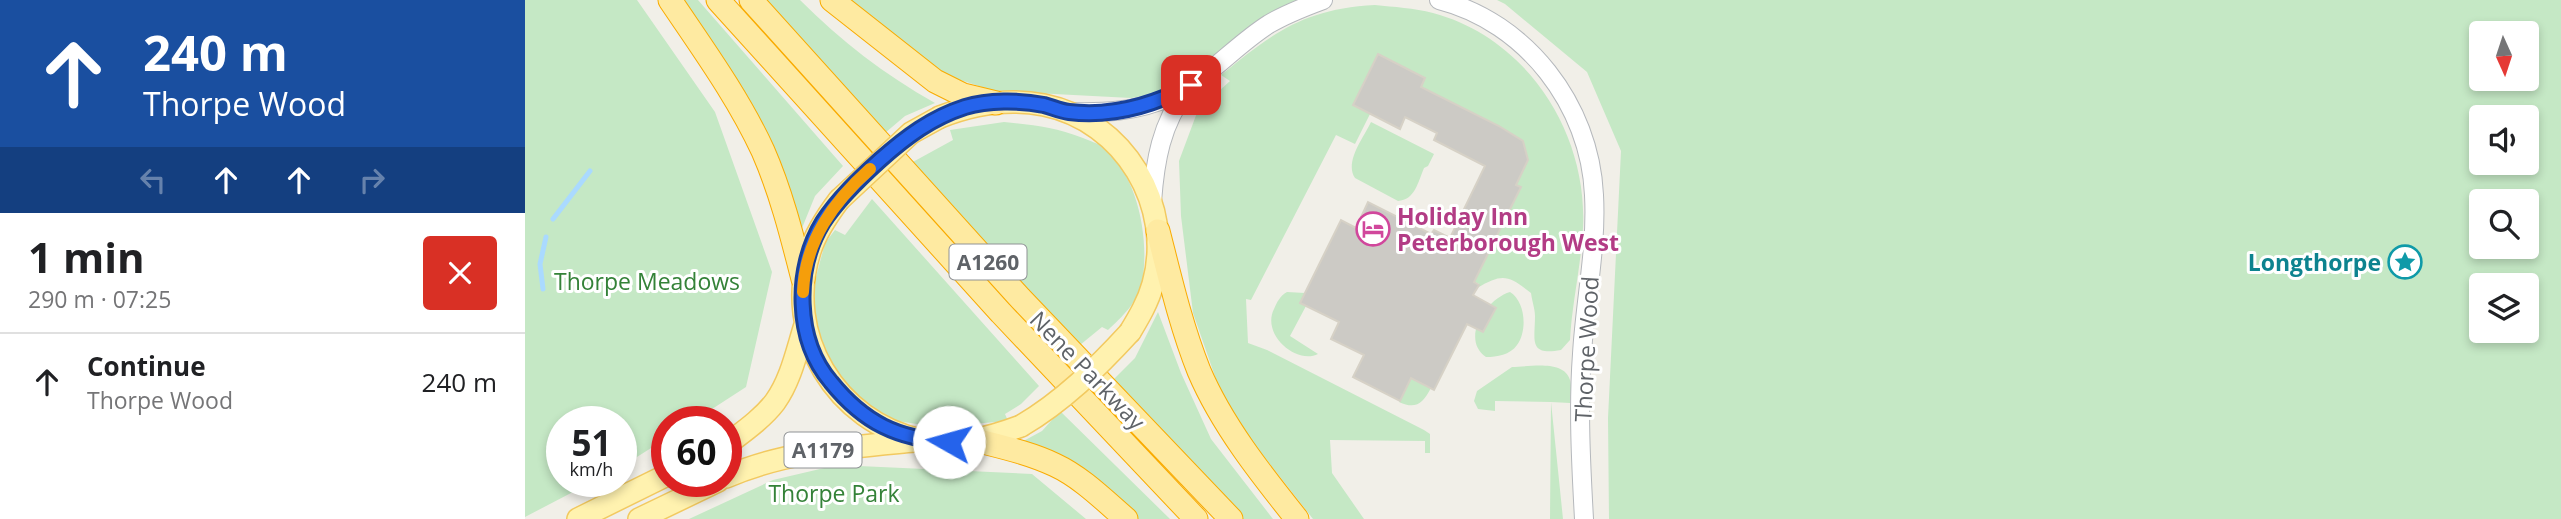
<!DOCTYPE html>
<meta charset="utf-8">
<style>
body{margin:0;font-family:"Open Sans",sans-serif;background:#f2f2f2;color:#202124;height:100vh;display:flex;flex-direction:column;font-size:26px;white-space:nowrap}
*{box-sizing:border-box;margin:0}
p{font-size:23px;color:#757577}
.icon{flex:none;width:38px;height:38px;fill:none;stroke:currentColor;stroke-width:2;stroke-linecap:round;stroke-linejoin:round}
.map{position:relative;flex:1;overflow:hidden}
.details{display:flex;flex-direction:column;background:#fff;width:525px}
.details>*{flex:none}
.guide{background:#1a4fa0;color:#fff;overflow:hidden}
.needle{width:46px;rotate:177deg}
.controls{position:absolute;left:1944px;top:21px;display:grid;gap:14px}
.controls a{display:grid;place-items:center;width:70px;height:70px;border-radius:7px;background:#fff;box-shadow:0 4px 10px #0003;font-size:35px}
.speed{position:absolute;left:21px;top:406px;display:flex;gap:14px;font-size:35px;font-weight:700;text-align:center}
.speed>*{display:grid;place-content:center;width:91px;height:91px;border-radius:50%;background:#fff;box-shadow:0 4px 10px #0003;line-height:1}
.speed small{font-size:18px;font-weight:400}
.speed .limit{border:10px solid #d22;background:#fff;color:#111}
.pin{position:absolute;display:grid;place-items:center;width:60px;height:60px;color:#fff;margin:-30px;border-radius:14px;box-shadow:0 4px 10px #0006}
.me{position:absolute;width:77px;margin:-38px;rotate:277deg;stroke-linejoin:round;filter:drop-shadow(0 0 5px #0008)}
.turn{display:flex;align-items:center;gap:24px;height:147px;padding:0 28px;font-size:32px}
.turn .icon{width:91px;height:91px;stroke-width:2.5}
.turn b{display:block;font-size:49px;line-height:60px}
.lanes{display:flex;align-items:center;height:66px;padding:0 28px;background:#0003;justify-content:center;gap:35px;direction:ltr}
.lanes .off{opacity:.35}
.round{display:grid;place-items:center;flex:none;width:74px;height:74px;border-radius:7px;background:#f2f2f2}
.overview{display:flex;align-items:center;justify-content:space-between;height:119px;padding:0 28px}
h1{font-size:42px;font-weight:700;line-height:52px}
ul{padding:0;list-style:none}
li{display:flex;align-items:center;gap:21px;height:98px;padding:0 28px;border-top:2px solid #e0e0e0}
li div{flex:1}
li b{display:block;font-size:26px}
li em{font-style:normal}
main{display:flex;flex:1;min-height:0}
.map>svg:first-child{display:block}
</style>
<main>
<section class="details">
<div class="guide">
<div class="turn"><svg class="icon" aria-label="ahead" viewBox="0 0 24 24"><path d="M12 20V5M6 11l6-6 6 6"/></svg><div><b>240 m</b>Thorpe Wood</div></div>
<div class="lanes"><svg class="icon off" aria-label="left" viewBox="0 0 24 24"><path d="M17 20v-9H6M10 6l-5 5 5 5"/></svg><svg class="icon" aria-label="ahead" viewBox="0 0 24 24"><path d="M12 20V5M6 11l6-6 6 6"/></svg><svg class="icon" aria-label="ahead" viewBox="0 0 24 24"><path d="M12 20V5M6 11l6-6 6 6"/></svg><svg class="icon off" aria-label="right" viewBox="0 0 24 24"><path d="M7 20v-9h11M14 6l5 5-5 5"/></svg></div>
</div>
<div class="overview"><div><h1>1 min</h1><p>290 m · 07:25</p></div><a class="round" style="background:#d93025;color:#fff"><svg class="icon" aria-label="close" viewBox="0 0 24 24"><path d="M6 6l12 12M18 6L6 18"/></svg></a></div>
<ul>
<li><svg class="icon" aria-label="ahead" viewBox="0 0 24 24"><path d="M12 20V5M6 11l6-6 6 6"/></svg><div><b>Continue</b><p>Thorpe Wood</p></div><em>240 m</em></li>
</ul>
</section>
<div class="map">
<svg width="2036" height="519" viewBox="0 0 2036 519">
<rect width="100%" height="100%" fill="#f1efe8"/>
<path fill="#c5e8c5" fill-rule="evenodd" d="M0,0H112L190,112L247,272L221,387L167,422H142V438L96,467V422H37V481H69L0,517Z
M151,0H173L318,166L290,196L275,233Z
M239,0H275C316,41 360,75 410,103L380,116L360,133Z
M326,0H774L642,92L606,98L469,91L414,73Z
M972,0H2036V519H1084L1083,418L1096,151L1062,72L980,4ZM1956,33H2002V79H1956ZM1956,117H2002V163H1956ZM1956,201H2002V247H1956ZM1956,285H2002V331H1956Z
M850,5C869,7 889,8 908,13C1002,38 1063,133 1058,228C1056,266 1047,303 1045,340L1036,350C1003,356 1010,340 1010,316C1010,309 1007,301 1006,293C983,275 978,273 952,288L954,284L946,280L951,277L996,188L991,185L1003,160L998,141L974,126L896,87L900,78L853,55L828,105L845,114L830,144L811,135L726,300L721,299L723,343L742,350L899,430L905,434V453H900V441L805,440L807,473L839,519H788L711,421L693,385L668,313L656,216L654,161L673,110L705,81L696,75C749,32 779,9 850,5Z
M479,122C510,125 529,127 558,138C564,141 573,143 578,147C613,175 625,240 617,282C613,302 597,317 583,330L577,327L555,345L386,163L428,140L425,130Z
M846,122L909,154L903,166L899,168C893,182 890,200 873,201L830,178C819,162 839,137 846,122Z
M347,199L514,386L496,404L480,414L483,421L411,427L366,420L335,403L304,372L287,327L288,288L300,243L310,230L320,235Z
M762,292L780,293L781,306L765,336L793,354C772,365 736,335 749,309C752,302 755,296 762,292Z
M985,292C1000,301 1003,330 992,345C985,355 972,357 961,357C935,339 961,299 985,292Z
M633,312L656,373L686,439L748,519H714L588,380L610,358Z
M987,367C1003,367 1039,359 1045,380C1047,387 1045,397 1045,403L1026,402L1038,519H1025L1026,402L970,401V411L953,409L949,401L952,391Z
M886,378L906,388C898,403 891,410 874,402Z
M535,411L645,519H607L489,446L517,431Z
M312,465L507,474L561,519H164L248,480Z"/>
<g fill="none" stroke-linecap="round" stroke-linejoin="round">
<path stroke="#aadaff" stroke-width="5" d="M28,219L65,171
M18,289L15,264L21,237"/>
</g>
<path fill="#cccac5" stroke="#d6d1c6" stroke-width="2" d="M853,54L900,78L896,87L974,126L998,141L1003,160L991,185L996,187L949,282L954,285L948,295L971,308L958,332L942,324L909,390L886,378L875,401L828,377L839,355L806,339L814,322L775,303L816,220L831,228L843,202L906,234L909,230L925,238L960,166L909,140L912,133L880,117L875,129L828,105Z"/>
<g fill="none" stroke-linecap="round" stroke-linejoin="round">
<defs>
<path id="tertiary" d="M914,0C1001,22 1065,105 1069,195C1072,248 1060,301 1057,354C1053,408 1056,465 1059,519
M543,112C577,113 612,112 644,97C682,80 709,46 744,24C761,14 779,7 798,0
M627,202C630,161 636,124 662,90"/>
<path id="primary" d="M415,117C448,104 484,98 519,105C599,121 650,206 628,284C623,302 614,317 605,332
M314,200C302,216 291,232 285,251C258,335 311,422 396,440C430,447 464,438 496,426
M201,445C218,432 237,419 250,402C266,380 272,350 280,325
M201,477C261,451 325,447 389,441
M53,519L142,475
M114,519L193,481"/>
<path id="trunk" d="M145,0C178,49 213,97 238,151C256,192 267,236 278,279
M193,0L476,313L671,519
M226,0L495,298L706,519
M307,0L410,81L438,95L471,103
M633,231C645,278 656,326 674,371C697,425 736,474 772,519
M450,440C477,447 505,453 530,465C556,477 579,500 601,519"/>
</defs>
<use href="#tertiary" stroke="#b5b8bc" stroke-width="20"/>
<use href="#primary" stroke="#f2c960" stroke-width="24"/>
<use href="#trunk" stroke="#f9ab00" stroke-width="25"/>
<use href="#tertiary" stroke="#fff" stroke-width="18"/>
<use href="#primary" stroke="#fff2af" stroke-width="21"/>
<use href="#trunk" stroke="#feeaa1" stroke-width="23"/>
<defs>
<path id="primary-bridge" d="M314,200L386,133L415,117
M496,426C537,402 572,368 605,332"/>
</defs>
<use href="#primary-bridge" stroke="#f2c960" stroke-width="24" stroke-linecap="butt"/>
<use href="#primary-bridge" stroke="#fff2af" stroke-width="21"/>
</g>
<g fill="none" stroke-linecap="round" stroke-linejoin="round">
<defs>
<path id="route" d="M424,442C373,439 339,423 306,382C270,340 269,269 298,222C313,199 334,179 355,160C381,137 406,118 440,107C463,100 494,100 519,105C527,107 535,111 544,112C587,117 629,105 666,85"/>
</defs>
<use href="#route" stroke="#184099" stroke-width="18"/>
<use href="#route" stroke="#2563eb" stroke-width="12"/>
<path stroke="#f59e0b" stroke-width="12" d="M278,292C280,241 308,202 345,169"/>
</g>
<defs>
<symbol id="hotel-ring" viewBox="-11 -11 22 22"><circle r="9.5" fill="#fff" stroke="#d1479c" stroke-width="1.5"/><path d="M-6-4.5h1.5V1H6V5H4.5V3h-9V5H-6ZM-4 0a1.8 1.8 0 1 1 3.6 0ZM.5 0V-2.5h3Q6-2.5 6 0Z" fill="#d1479c"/></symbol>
<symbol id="sight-ring" viewBox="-11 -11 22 22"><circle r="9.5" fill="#fff" stroke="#0f9aa8" stroke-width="1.5"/><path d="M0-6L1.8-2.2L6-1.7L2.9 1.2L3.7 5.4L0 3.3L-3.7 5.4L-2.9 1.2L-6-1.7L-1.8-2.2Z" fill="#0f9aa8"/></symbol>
</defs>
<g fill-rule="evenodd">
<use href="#hotel-ring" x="829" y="210" width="38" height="38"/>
<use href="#sight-ring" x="1861" y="243" width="38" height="38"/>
</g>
<g text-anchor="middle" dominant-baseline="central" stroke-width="6" stroke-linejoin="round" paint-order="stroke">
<g fill="#fff" stroke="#8f9295" stroke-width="2">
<rect x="424.5" y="244.5" width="77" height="35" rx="5"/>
<rect x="259.5" y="432.5" width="77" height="35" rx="5"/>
</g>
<g font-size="21" font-weight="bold" fill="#5f6368">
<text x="463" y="262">A1260</text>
<text x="298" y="450">A1179</text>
</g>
<g font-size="23" font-weight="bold" fill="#b23c85" stroke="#fff" text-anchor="start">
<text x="872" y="216">Holiday Inn<tspan x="872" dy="26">Peterborough West</tspan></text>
</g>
<g font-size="23" font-weight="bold" fill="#0d838f" stroke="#fff" text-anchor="end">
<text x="1856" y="262">Longthorpe</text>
</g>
<g font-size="23" fill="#348238" stroke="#fff">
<text x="122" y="281">Thorpe Meadows</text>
<text x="309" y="493">Thorpe Park</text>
</g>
<g font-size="23" fill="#5f6368" stroke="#fff">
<text transform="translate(1061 349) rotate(-87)">Thorpe Wood</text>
<text transform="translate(563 370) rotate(46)">Nene Parkway</text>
</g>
</g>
</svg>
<div class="controls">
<a><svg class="needle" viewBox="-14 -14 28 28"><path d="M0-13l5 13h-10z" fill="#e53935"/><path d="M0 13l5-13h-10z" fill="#757577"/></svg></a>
<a><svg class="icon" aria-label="sound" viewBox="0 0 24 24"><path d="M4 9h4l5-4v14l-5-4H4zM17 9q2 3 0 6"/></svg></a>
<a><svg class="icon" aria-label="search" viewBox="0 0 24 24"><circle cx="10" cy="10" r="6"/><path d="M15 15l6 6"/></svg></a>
<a><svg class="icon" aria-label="layers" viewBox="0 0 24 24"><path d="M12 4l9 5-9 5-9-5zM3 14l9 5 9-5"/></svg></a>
</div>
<div class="speed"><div>51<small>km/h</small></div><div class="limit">60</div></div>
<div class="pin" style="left:666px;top:85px;background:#d93025"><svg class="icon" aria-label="arrive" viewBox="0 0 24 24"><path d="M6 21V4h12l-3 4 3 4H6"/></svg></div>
<svg class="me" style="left:424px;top:442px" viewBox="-20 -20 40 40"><circle r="19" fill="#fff"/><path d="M0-13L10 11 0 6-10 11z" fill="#2563eb"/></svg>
</div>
</main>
